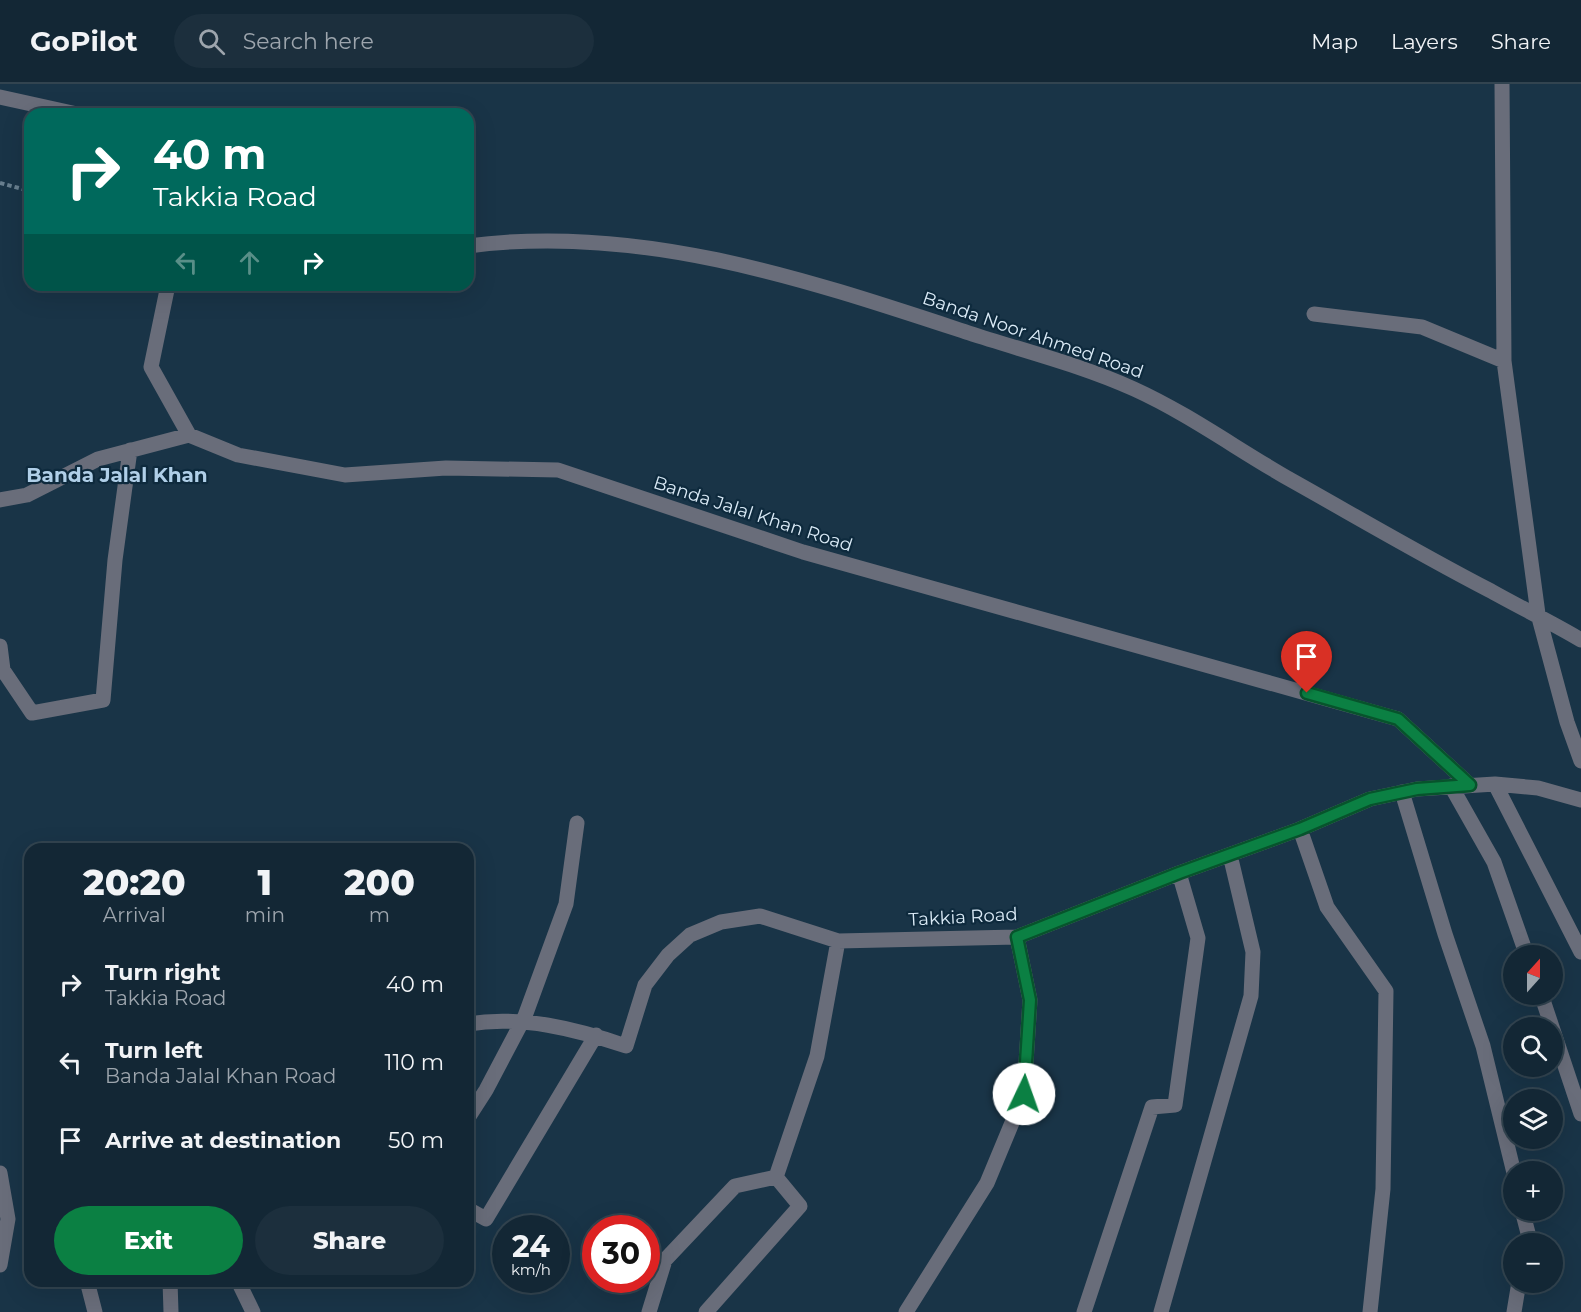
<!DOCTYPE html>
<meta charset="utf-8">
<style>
body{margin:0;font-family:Montserrat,sans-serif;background:#1c2f3d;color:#f1f3f6;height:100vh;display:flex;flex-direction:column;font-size:22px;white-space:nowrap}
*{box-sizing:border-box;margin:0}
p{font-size:20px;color:#9da5ad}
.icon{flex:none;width:33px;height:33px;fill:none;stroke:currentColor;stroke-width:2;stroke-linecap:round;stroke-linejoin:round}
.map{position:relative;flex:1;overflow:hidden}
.panel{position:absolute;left:24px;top:759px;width:450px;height:444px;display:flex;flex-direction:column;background:#132735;border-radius:18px;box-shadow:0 6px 24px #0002,0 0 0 2px #324450}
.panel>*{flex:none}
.banner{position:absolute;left:24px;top:24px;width:450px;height:183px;border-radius:18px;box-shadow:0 6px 24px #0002,0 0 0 2px #324450;background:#00695c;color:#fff;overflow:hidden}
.needle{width:39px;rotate:21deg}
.controls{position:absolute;left:1503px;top:861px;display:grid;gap:12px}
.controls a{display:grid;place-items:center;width:60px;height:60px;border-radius:50%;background:#132735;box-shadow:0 6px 24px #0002,0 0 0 2px #324450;font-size:30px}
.speed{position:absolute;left:492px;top:1131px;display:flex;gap:12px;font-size:30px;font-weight:700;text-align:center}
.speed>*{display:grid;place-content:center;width:78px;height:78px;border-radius:50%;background:#132735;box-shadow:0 6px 24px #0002,0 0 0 2px #324450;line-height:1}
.speed small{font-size:15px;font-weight:400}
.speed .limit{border:9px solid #d22;background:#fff;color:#111}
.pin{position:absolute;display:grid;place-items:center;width:51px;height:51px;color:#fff;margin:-62px -26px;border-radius:50% 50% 50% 0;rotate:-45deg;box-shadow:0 0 6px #0007}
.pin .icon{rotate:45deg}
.me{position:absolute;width:66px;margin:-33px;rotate:3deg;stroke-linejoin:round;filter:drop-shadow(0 0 4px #0008)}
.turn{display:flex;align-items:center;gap:21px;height:126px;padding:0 30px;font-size:27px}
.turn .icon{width:78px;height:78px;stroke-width:2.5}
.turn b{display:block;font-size:42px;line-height:51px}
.lanes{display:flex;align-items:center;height:57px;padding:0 30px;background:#0003;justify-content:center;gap:30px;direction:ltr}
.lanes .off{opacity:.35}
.eta{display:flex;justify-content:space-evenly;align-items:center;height:102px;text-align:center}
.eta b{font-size:36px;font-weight:800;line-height:42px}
.action{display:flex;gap:12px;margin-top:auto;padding:12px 30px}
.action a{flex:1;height:69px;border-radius:36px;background:#0b8043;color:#fff;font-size:24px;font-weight:800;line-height:69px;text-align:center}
.action a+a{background:#1c2f3d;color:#f1f3f6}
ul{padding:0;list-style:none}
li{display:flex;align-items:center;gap:18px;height:78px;padding:0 30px}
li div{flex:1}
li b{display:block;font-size:22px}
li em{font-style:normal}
header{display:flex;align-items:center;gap:36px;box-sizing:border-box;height:84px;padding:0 30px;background:#132735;border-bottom:2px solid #324450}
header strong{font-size:28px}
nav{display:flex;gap:33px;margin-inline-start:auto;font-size:21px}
.search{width:420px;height:54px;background:#1c2f3d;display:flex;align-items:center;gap:15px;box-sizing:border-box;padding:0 21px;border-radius:33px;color:#9da5ad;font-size:22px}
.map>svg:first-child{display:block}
</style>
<header>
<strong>GoPilot</strong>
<div class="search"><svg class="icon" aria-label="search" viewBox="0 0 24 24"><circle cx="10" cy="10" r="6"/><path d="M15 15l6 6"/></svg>Search here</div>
<nav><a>Map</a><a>Layers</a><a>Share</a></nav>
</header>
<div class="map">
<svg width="1581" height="1228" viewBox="0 0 1581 1228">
<rect width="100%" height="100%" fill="#193447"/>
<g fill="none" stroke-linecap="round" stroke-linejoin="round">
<path stroke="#687f8f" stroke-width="4" stroke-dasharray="4.5 3" stroke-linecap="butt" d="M0,99L30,107"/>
<path stroke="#696d7a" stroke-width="15" d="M1502,0L1504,277L1538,530L1567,638L1581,677
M0,13L77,30
M468,162C640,139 808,196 969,249C1024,267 1081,281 1134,305C1189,330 1238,366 1291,396C1357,433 1423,472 1491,507C1521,524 1551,538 1581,556
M168,201L151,283L189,351
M1314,230L1422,243L1504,277
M0,416L27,411L98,375L189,351L238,371L345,391L446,384L558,386L803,468L1398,635L1470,701
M0,562L3,586
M0,588L3,586L32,629L103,616L115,476L130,366
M1495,700L1581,868
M1451,702L1494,778L1527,872
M1402,708L1445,850L1483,962L1514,1089
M1300,745L1327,823L1386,907L1383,1105L1370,1228
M1541,910L1581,1030
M468,940C521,931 576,945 626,962L645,901L668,871L690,851L721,838L760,832L838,857L1017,853L1179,789L1300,745L1370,715L1417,705L1495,700L1538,704L1581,716
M468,1034L486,1006L525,932L566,820L577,739
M0,1089L8,1135L0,1181
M468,1125L486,1135L596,951
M1522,1126L1528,1149L1526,1160
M87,1197L95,1228
M170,1197L171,1228
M238,1197L253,1228
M649,1228L665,1176L735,1102L776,1093
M706,1228L800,1122L776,1093L817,972L838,857
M906,1228L987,1099L1024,1010L1030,916L1017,853
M1084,1228L1152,1023L1175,1021L1198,854L1179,789
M1161,1228L1251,912L1253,868L1230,771
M1514,1228L1519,1198"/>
</g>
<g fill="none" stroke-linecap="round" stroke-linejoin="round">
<defs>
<path id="route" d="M1024,1010L1030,916L1017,853L1179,789L1300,745L1370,715L1417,705L1470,701L1398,635L1307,609"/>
</defs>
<use href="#route" stroke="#07532c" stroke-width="15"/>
<use href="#route" stroke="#0b8043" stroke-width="10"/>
</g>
<g text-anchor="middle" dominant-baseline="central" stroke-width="4.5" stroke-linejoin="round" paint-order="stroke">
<g font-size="18" fill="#dbebf7" stroke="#0e2a3d">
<text transform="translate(1033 251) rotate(19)">Banda Noor Ahmed Road</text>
<text transform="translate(753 430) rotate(18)">Banda Jalal Khan Road</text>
<text transform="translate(963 833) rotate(-3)">Takkia Road</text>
</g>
<g font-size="20" font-weight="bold" fill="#b0cfe8" stroke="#0e2a3d">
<text x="117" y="391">Banda Jalal Khan</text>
</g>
</g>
</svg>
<div class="controls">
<a><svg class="needle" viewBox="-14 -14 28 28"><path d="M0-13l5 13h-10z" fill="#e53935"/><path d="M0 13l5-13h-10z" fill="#9da5ad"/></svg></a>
<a><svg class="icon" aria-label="search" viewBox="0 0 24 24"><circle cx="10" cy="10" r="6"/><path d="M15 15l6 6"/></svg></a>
<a><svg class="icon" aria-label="layers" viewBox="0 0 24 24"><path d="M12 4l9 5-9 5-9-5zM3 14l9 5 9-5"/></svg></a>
<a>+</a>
<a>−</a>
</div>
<div class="speed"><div>24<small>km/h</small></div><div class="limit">30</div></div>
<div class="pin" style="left:1307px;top:609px;background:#d93025"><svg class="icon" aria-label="arrive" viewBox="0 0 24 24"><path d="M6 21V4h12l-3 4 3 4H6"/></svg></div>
<svg class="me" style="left:1024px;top:1010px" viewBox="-20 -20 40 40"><circle r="19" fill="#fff"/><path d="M0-13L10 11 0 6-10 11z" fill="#0b8043"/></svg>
<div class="banner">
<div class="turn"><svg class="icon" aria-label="right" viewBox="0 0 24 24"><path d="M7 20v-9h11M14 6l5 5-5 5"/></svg><div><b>40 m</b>Takkia Road</div></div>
<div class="lanes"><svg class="icon off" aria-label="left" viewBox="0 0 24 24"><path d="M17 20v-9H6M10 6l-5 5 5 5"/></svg><svg class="icon off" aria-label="ahead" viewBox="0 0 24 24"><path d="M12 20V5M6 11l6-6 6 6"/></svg><svg class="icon" aria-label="right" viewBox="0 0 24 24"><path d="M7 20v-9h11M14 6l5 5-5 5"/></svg></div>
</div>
<section class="panel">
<div class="eta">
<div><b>20:20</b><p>Arrival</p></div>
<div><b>1</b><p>min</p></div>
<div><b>200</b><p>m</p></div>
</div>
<ul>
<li><svg class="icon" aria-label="right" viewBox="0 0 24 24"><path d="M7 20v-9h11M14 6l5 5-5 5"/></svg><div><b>Turn right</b><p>Takkia Road</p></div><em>40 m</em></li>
<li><svg class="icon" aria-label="left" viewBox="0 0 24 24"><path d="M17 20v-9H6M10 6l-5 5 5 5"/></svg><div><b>Turn left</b><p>Banda Jalal Khan Road</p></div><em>110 m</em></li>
<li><svg class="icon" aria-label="arrive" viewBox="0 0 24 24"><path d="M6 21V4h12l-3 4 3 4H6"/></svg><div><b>Arrive at destination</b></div><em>50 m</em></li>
</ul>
<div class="action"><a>Exit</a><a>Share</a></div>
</section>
</div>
